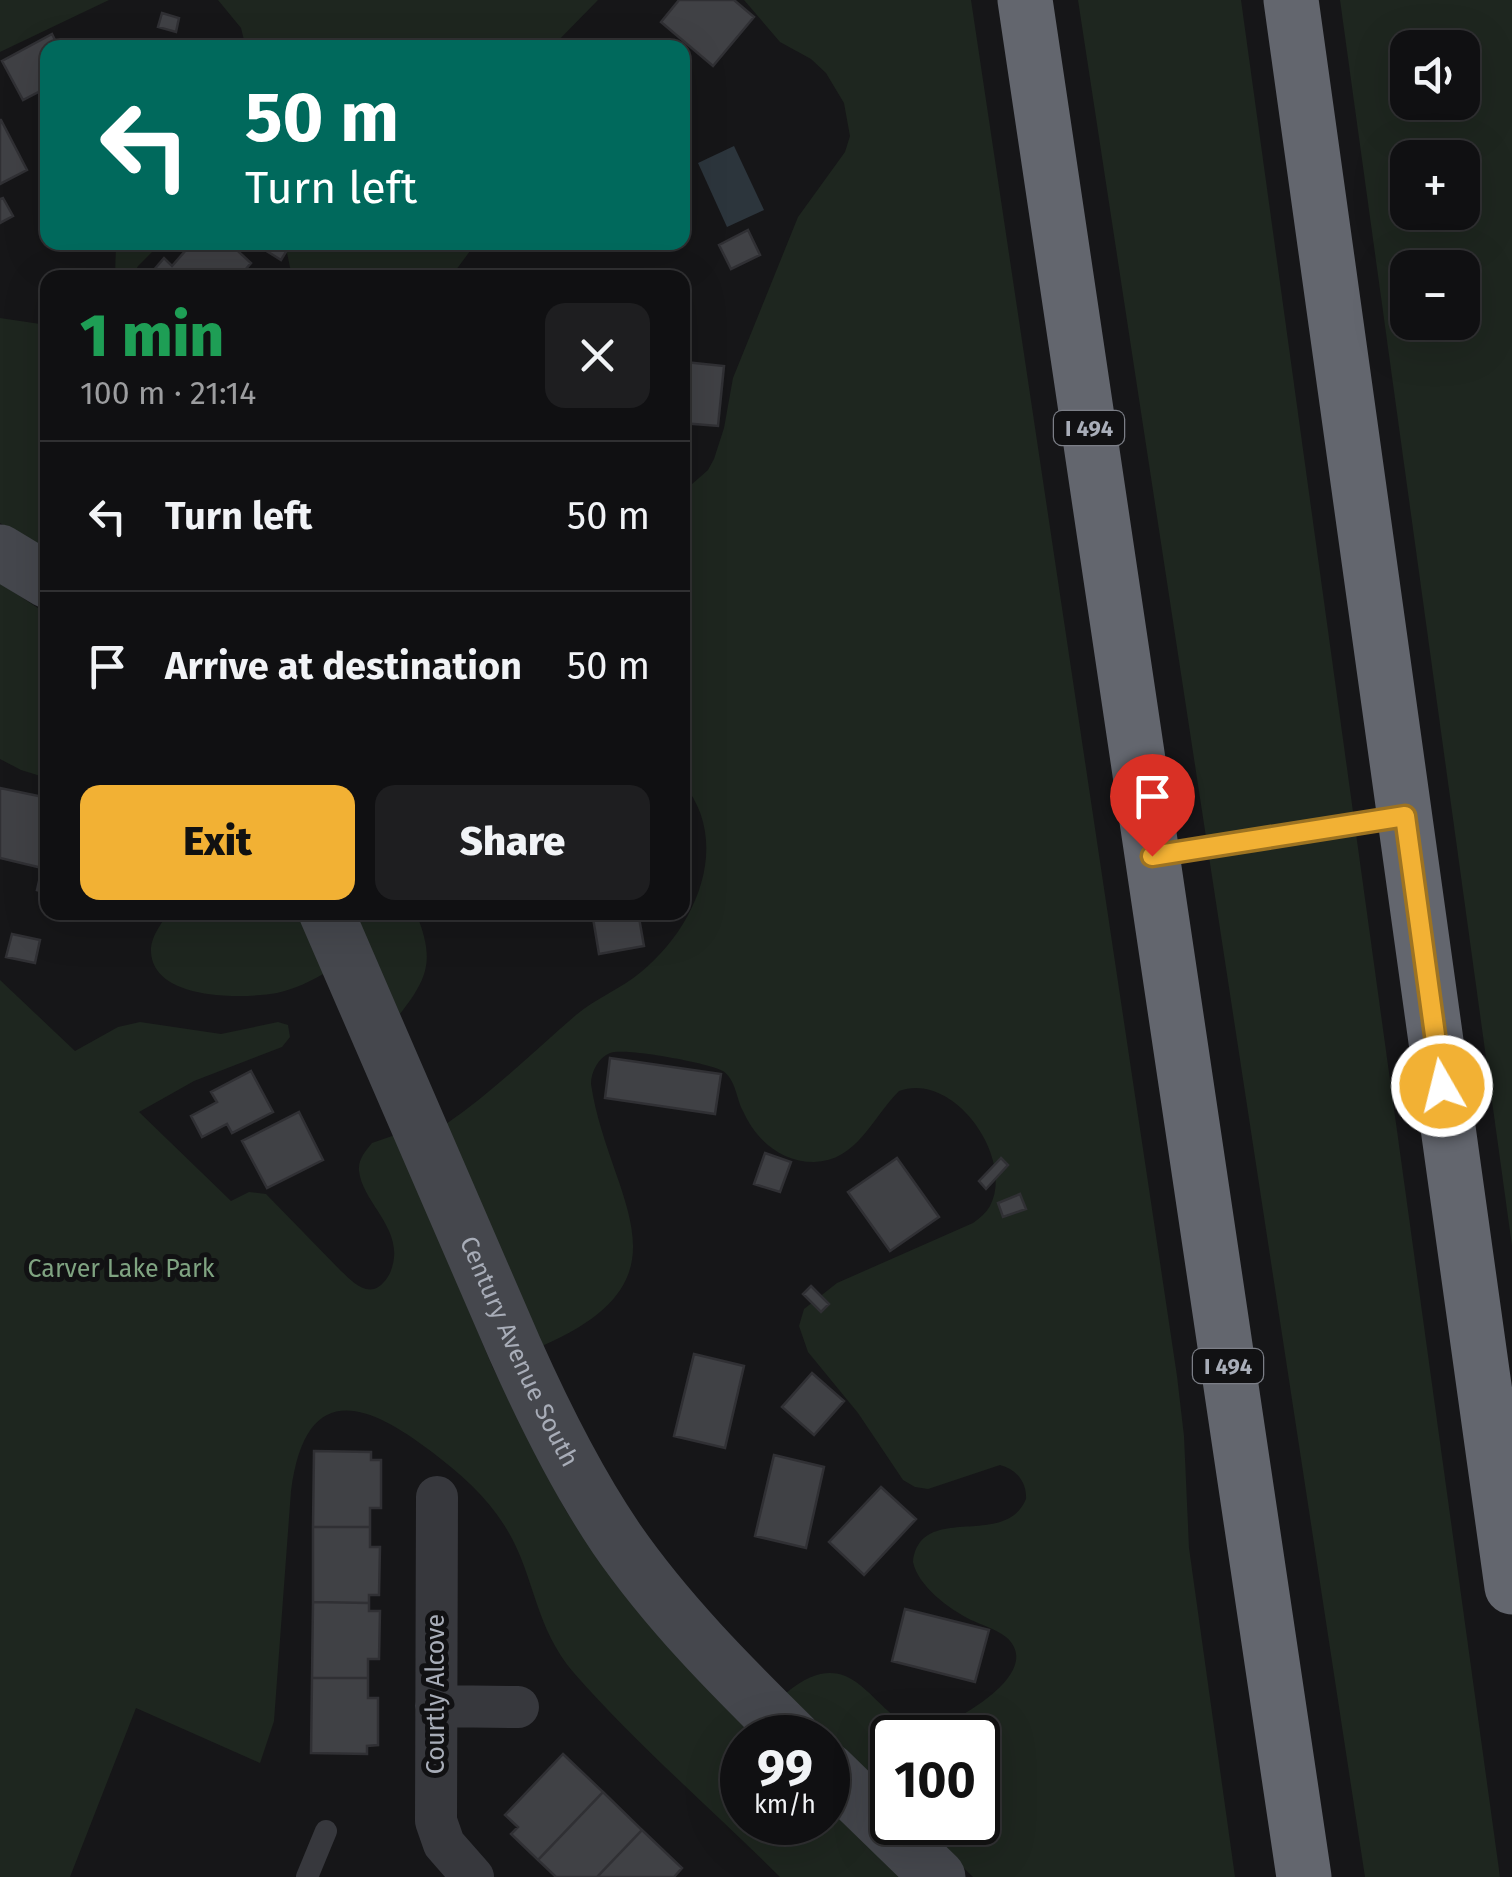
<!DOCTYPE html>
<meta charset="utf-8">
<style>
body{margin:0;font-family:"Fira Sans",sans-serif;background:#1e1e20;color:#f1f3f6;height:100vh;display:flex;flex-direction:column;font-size:38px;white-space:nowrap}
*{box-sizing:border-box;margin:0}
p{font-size:32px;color:#9c9d9f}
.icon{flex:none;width:55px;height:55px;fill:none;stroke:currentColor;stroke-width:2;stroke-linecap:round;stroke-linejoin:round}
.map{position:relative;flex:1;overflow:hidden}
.sheet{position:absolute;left:40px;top:270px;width:650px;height:650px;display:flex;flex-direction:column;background:#101012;border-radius:20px;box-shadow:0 10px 40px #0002,0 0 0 2px #303032}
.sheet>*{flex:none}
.hud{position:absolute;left:40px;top:40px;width:650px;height:210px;border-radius:20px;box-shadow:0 10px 40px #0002,0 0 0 2px #303032;background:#00695c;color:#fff;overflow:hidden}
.buttons{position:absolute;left:1390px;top:30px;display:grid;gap:20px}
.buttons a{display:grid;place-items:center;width:90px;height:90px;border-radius:20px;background:#101012;box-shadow:0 10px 40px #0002,0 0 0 2px #303032;font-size:50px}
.speed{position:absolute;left:720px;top:1715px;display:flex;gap:20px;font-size:50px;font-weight:700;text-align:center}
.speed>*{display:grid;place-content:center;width:130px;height:130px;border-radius:50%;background:#101012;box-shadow:0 10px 40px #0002,0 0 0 2px #303032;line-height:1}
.speed small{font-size:25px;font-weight:400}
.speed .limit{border:5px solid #111;border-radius:15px;background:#fff;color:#111}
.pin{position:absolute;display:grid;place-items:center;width:85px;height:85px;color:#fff;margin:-102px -42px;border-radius:50% 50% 50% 0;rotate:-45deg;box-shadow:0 0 10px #0007}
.pin .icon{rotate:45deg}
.me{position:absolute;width:110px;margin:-55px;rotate:352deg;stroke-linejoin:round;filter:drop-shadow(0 0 8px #0008)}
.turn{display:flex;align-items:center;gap:35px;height:210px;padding:0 40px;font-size:45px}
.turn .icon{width:130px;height:130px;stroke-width:2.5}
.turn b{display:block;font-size:70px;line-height:85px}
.round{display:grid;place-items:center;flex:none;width:105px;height:105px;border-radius:20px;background:#1e1e20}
.headline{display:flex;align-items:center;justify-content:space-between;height:170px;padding:0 40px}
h1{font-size:60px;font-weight:800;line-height:75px;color:#1e9e55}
.action{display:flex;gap:20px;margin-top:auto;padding:20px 40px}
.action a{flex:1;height:115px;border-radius:20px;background:#f2b134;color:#111;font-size:40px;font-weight:800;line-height:115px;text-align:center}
.action a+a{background:#1e1e20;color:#f1f3f6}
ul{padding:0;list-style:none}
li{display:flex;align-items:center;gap:30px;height:150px;padding:0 40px;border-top:2px solid #303032}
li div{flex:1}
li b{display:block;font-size:38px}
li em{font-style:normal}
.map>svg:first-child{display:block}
</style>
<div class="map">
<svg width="1512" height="1877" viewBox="0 0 1512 1877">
<rect width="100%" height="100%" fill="#161618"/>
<path fill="#1e261f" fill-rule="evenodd" d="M0,0H109L0,52Z
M218,0H598L552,47L246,48L241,28Z
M744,0H971L1177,1376L1184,1436L1189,1548L1235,1877H973L917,1823L978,1822V1738H892V1798L786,1693C868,1625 876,1754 946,1723C970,1713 1043,1669 1006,1637C996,1629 982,1625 971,1620C949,1609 918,1586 913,1562C920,1501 1005,1550 1026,1499C1027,1482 1016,1469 1000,1465L928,1489L915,1487L903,1480L858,1413L808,1352L799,1326L804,1309L837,1283L973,1223C980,1218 986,1213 990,1206C1015,1158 954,1071 899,1091C872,1118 857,1161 814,1162C781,1162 756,1140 743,1111C736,1098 736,1080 723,1071C710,1063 623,1047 610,1053C598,1058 591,1072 591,1084C608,1199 700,1277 542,1346L446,1124C494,1091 533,1052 576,1015C596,998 621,989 641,972C695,928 733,844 683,783V492L708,470L714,459L724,428L733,378L798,217L845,152L850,136L844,103L826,73L811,59L780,42Z
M1078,0H1241L1500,1877H1365Z
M1340,0H1512V1246ZM1408,48H1462V102H1408ZM1408,158H1462V212H1408ZM1408,268H1462V322H1408Z
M116,243V242L161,243L138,266L132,277L115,278Z
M285,243H476L450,278L292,277Z
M0,318L47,325V551L0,523Z
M0,583L47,614V778L21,770L0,759Z
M168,913H300L327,972C311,981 295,989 277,993C243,999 149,1001 151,948C152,935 162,923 168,913Z
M353,913H416C434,958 430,976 400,1014Z
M0,980L75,1051L118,1027L140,1022L221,1034L278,1022L288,1025L290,1037L282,1047L194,1081L139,1112L231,1201L249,1192L266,1194L341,1271C350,1279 361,1292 374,1289C381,1287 387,1279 390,1273C408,1231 363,1205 359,1171C358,1159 365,1152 372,1143L395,1135L493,1368L566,1511L579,1530L759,1737L742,1738V1822H828V1804L902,1877H780C713,1810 636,1744 574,1673C534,1627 535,1575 506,1528C487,1497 461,1474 432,1452C362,1398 305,1383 291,1491L274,1721L260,1763L136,1708L70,1877H0Z"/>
<path fill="#2c353c" d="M734,146L764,210L727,227L698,163Z"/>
<path fill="#404145" stroke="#303034" stroke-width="2.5" d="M679,0H734L754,17L713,66L661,22Z
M162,13L179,18L176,32L158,27Z
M52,34L59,48H48V87L23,100L2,61Z
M1,120L27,170L0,184V120Z
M3,198L13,216L0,223V199Z
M748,230L760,255L731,269L719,245Z
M193,242H228L251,263L238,278H147L164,258L172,266Z
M270,242H292L281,260L265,250Z
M682,359L685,362L724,366L718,426L682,423Z
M0,788L48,798V893L37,890L42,868L0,858Z
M592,912H638L644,946L599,954Z
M12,934L40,940L35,963L6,957Z
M610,1058L721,1074L715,1114L605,1098Z
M251,1071L273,1112L232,1133L227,1124L202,1137L191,1116L217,1102L211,1092Z
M299,1112L323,1160L267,1188L242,1141Z
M765,1153L791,1162L780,1192L754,1184Z
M897,1158L939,1217L890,1251L848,1192Z
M1001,1158L1008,1165L986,1189L979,1181Z
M1020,1194L1026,1209L1003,1217L998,1203Z
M811,1286L829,1304L821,1312L803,1294Z
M694,1354L744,1366L725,1448L674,1436Z
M812,1373L844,1401L814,1435L782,1407Z
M314,1451L371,1452V1460H381V1508H370V1527H313Z
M774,1455L824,1467L806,1548L755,1536Z
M881,1487L916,1519L864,1575L829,1542Z
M313,1527H370V1547H380L379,1595H369V1603L313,1602Z
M313,1602L369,1603V1611H380L379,1659H368V1678H312Z
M905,1609L989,1630L975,1682L892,1661Z
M312,1678H368V1698H378V1745L367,1746V1754L311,1753Z
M563,1754L603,1792L538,1860L511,1834L518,1827L505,1815Z
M603,1792L642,1830L597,1877H556L538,1860Z
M642,1830L682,1868L674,1877H597Z"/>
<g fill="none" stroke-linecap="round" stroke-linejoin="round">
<path stroke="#37383d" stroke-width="22" d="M1152,856L1405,816
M307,1877L326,1831"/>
<path stroke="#37383d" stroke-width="42" d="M437,1497L436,1821L444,1844L473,1877
M436,1706L518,1707"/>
<g stroke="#45474d" stroke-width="55">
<path d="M0,552L48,581"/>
<path id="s1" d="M326,912L515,1349C544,1414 576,1479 616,1538C667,1612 731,1676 794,1738"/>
<path d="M828,1770L938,1877"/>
</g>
<path stroke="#63666e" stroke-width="55" d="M1025,0L1304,1877
M1291,0L1512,1587"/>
</g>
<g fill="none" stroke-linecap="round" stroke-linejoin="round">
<defs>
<path id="route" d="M1152,856L1405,816L1442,1086"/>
</defs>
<use href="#route" stroke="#9d7322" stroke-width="25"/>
<use href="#route" stroke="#f2b134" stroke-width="18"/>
</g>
<g text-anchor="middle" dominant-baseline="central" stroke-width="10" stroke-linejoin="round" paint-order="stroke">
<g fill="#111113" stroke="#7b7e86" stroke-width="2.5">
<rect x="1054" y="411" width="70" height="34" rx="8"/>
<rect x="1193" y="1349" width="70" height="34" rx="8"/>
</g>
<g font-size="22" font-weight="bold" fill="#a8adb8">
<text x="1089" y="428">I 494</text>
<text x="1228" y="1366">I 494</text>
</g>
<g font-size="25" fill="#7fa381" stroke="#111113">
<text x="121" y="1269">Carver Lake Park</text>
</g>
<g font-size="25" fill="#a8adb8" stroke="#111113">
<text stroke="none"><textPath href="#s1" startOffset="480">Century Avenue South</textPath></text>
<text transform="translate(436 1694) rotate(-90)">Courtly Alcove</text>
</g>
</g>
</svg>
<div class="buttons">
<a><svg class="icon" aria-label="sound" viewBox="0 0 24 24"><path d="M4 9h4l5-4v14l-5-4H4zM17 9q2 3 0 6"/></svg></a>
<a>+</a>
<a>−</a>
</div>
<div class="speed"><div>99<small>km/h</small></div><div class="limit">100</div></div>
<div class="pin" style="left:1152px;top:856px;background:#d93025"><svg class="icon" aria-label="arrive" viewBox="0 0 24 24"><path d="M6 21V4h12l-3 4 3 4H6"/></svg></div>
<svg class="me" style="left:1442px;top:1086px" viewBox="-20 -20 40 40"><circle r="17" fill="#f2b134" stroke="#fff" stroke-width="3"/><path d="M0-11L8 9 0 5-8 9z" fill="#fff"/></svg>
<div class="hud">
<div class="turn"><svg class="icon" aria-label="left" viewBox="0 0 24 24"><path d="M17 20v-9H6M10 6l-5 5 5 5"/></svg><div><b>50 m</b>Turn left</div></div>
</div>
<section class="sheet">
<div class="headline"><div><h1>1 min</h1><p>100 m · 21:14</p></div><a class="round"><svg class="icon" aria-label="close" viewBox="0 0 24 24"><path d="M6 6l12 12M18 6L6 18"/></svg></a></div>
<ul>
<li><svg class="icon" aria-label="left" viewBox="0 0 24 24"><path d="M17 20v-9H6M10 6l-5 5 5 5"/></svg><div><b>Turn left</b></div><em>50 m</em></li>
<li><svg class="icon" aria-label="arrive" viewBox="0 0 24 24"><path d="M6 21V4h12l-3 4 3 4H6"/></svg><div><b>Arrive at destination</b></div><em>50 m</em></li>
</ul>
<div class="action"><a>Exit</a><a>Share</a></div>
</section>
</div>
